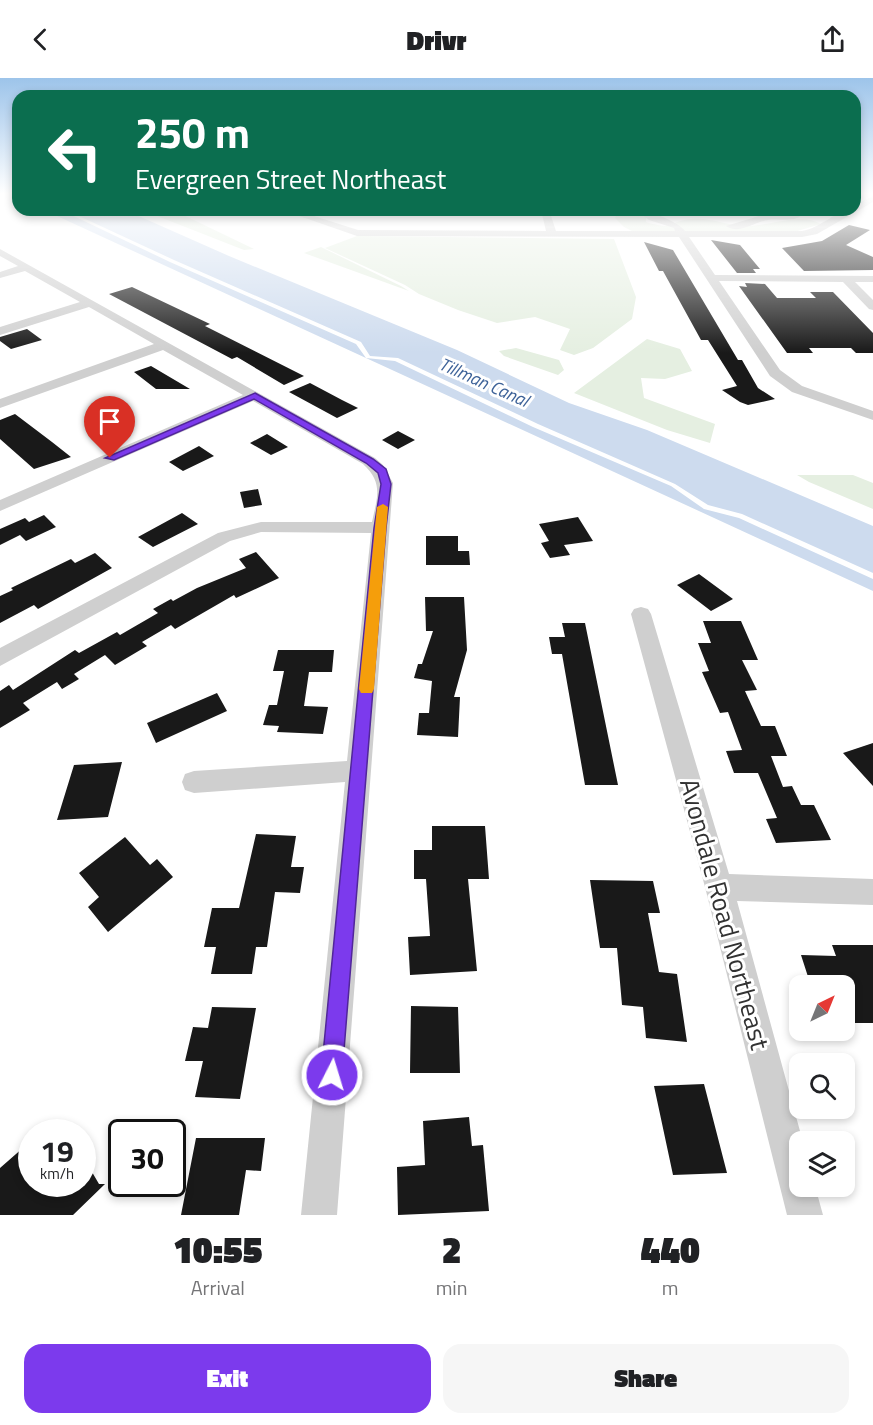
<!DOCTYPE html>
<style>
body{margin:0;font-family:"Titillium Web",sans-serif;background:#f6f6f6;color:#202124;height:100vh;display:flex;flex-direction:column;font-size:22px;white-space:nowrap}
*{box-sizing:border-box;margin:0}
p{font-size:20px;color:#757577}
.icon{flex:none;width:33px;height:33px;fill:none;stroke:currentColor;stroke-width:2;stroke-linecap:round;stroke-linejoin:round}
.map{position:relative;height:1137px;overflow:hidden}
.details{display:flex;flex-direction:column;background:#fff;flex:1}
.details>*{flex:none}
.guide{position:absolute;left:12px;top:12px;width:849px;height:126px;border-radius:18px;box-shadow:0 3px 9px #0003;background:#0b6e4f;color:#fff;overflow:hidden}
.needle{width:39px;rotate:43deg}
.fabs{position:absolute;left:789px;top:897px;display:grid;gap:12px}
.fabs a{display:grid;place-items:center;width:66px;height:66px;border-radius:12px;background:#fff;box-shadow:0 3px 9px #0003;font-size:30px}
.speed{position:absolute;left:18px;top:1041px;display:flex;gap:12px;font-size:30px;font-weight:700;text-align:center}
.speed>*{display:grid;place-content:center;width:78px;height:78px;border-radius:50%;background:#fff;box-shadow:0 3px 9px #0003;line-height:1}
.speed small{font-size:15px;font-weight:400}
.speed .limit{border:3px solid #111;border-radius:9px;background:#fff;color:#111}
.pin{position:absolute;display:grid;place-items:center;width:51px;height:51px;color:#fff;margin:-62px -26px;border-radius:50% 50% 50% 0;rotate:-45deg;box-shadow:0 0 6px #0007}
.pin .icon{rotate:45deg}
.me{position:absolute;width:66px;margin:-33px;rotate:5deg;stroke-linejoin:round;filter:drop-shadow(0 0 4px #0008)}
.turn{display:flex;align-items:center;gap:21px;height:126px;padding:0 24px;font-size:27px}
.turn .icon{width:78px;height:78px;stroke-width:2.5}
.turn b{display:block;font-size:42px;line-height:51px}
.eta{display:flex;justify-content:space-evenly;align-items:center;height:102px;text-align:center}
.eta b{font-size:36px;font-weight:800;line-height:42px}
.action{display:flex;gap:12px;margin-top:auto;padding:12px 24px}
.action a{flex:1;height:69px;border-radius:18px;background:#7c3aed;color:#fff;font-size:24px;font-weight:800;line-height:69px;text-align:center}
.action a+a{background:#f6f6f6;color:#202124}
header{display:flex;justify-content:space-between;align-items:center;height:78px;padding:0 24px;background:#fff;font-size:27px;font-weight:800}
.map>svg:first-child{display:block}
</style>
<header><svg class="icon" aria-label="back" viewBox="0 0 24 24"><path d="M15 5l-7 7 7 7"/></svg>Drivr<svg class="icon" aria-label="share" viewBox="0 0 24 24"><path d="M12 15V3M7 8l5-5 5 5M5 13v7h14v-7"/></svg></header>
<div class="map">
<svg width="873" height="1137" viewBox="0 0 873 1137">
<rect width="100%" height="100%" fill="#fff"/>
<path fill="#e5efe1" d="M142,132H173L254,171L244,172Z
M619,132H652L646,136V144C674,153 669,143 691,141C710,139 728,148 747,148C769,148 800,134 821,146L794,154H634L624,149L615,140Z
M357,158L614,161L636,219L632,241L593,270L574,277L560,272L570,251L535,239L497,245L458,232L419,216L405,207L325,170Z
M321,169L401,208L409,213L304,175Z
M647,261L680,271L692,293L665,301L641,300L644,320L715,346L710,365L667,352L574,315Z
M516,270L559,282L564,292L558,297L504,278L499,273Z
M797,397H853L873,405V431L809,404Z"/>
<path fill="#cddbee" d="M44,132H61L170,184L356,266L366,280L395,283L533,349L671,408L704,431L739,440L873,501V513Z
M66,132H125L229,178L457,272L569,325L647,352L873,448V495L742,436L708,427L675,406L538,346L398,280L370,278L361,264L174,182Z"/>
<path fill="#191919" d="M849,147L870,152L846,167L873,179V192L804,193L782,170L822,163Z
M711,162L740,167L760,191H753L756,195H737Z
M644,164L673,172L738,282H742L758,310L775,321L748,327L740,324L722,312L737,308L708,262H701L663,193H659Z
M745,205L765,206L777,220H816L810,214H833L873,255V275H856L851,270H809L813,275H787L739,208L747,209Z
M132,209L210,246L205,248L304,298L284,307L237,279L232,281L109,216Z
M27,251L42,262L11,271L0,263V259Z
M151,288L190,311H156L134,294Z
M310,305L342,322L358,330L337,340L289,314Z
M15,336L52,364L71,379L34,391L0,361V342Z
M398,353L415,362L398,371L382,362Z
M267,356L288,369L271,377L250,365Z
M199,368L214,378L183,393L169,384Z
M258,411L262,427L244,430L240,414Z
M182,435L198,446L153,469L138,459Z
M44,437L56,449L26,463L20,457L0,467V451L25,440L29,444Z
M578,439L593,463L564,467L570,477L550,480L541,465L549,463L539,446Z
M426,458H458V473H469L470,487H426Z
M256,474L279,500L236,520L234,517L175,551L171,547L142,564L147,568L115,587L105,577L74,596L79,601L62,611L57,604L23,625L30,632L0,650V613L9,607L13,612L75,572L79,575L117,554L120,557L158,535L153,531L171,521L173,523L197,510L246,490L239,481Z
M95,475L112,490L38,531L34,527L0,545V518L13,512L11,510L71,481L75,485Z
M699,496L733,521L711,533L677,507Z
M425,519H464L467,572L454,619H460L458,659L417,657L419,635H429L432,603L414,600L418,586H422L433,553H426Z
M703,543H741L758,582H742L757,612L745,613L761,648H775L787,678H771L783,709L792,708L801,727H814L831,762L776,765L766,741L777,740L758,695H734L726,673L742,672L728,634L720,635L702,594L709,593L698,565H711Z
M562,545H585L618,707H585L562,576H552L549,559H565Z
M278,572H334L332,594H309L304,628L328,629L323,656L277,654L279,648L263,647L269,627H277L284,593H273Z
M217,615L227,633L156,665L147,645Z
M873,665V708L843,675Z
M122,684L108,739L57,742L74,687Z
M432,748H485L489,801H468L477,893L410,897L408,859L430,858L426,801H414V772H432Z
M256,756L296,758L291,789H304L300,815L275,814L267,869H256L252,896H211L216,869H204L212,830H239Z
M125,759L150,787L157,781L173,799L108,854L88,829L99,819L79,795Z
M590,802L653,803L660,835H648L659,894L677,896L687,964L646,960L643,929L622,927L617,870H600Z
M832,867H873V945H844V908H811L801,877L836,878Z
M411,928L458,929L460,995H410Z
M212,929L256,930L240,1021L195,1019L203,983H185L193,949L208,950Z
M704,1006L727,1095L673,1097L654,1008Z
M469,1039L472,1068L483,1067L489,1133L398,1137L397,1089L425,1087L423,1043Z
M196,1060H265L261,1093L246,1092L239,1137H181Z
M32,1062V1106H82V1077L99,1106H105L73,1137H0V1090Z"/>
<g fill="none" stroke-linecap="round" stroke-linejoin="round">
<path fill="#cfcfcf" fill-rule="evenodd" d="M873,118V124L817,156L802,159H689L715,197L873,198V204H855L873,222V232L869,231L843,204L719,203L780,292L802,308L873,333V342L792,314L770,298L679,159L357,158L282,132H295L358,152L546,153L541,132H549L556,153H675L674,150L649,142L636,132C647,132 678,143 685,153H802C821,150 835,132 855,132V127Z
M790,132H798L802,137C792,145 780,140 768,142C754,144 740,157 726,148L766,136H792Z
M0,171L375,380L383,387L393,405L337,1137H301L345,704L194,715L185,712L182,704L185,696L194,693L347,683L371,455L261,454L230,463L0,588V570L218,455L261,444H372C377,420 384,405 363,386L253,323L0,433V422L243,317L163,272L0,330V321L154,266L89,229L0,257V249L80,224L25,193L0,200V194L18,188L0,178Z
M641,529L648,531L651,536L729,796L873,801V827L737,823L803,1064H800V1108H815L823,1137H787L705,809L631,536L634,531Z"/>
</g>
<linearGradient id="sky" x2="0" y2="1"><stop stop-color="#9dc4ea"/><stop offset="0.42" stop-color="#fff"/><stop offset="1" stop-color="#fff" stop-opacity="0"/></linearGradient>
<rect width="873" height="275" fill="url(#sky)"/>
<path fill="#7c3aed" stroke="#51269a" stroke-width="1.5" d="M255,315L373,381L386,391L391,406L386,450L342,997L339,1004L332,1007L324,1004L321,997L374,450L381,406L378,395L366,385L254,321L114,382L105,380Z"/>
<path fill="#f59e0b" d="M383,426L388,429L374,611L372,615H361L359,611L377,429Z"/>
<g text-anchor="middle" dominant-baseline="central" stroke-width="6" stroke-linejoin="round" paint-order="stroke">
<g font-size="18" font-style="italic" fill="#3d6298" stroke="#fff">
<text transform="translate(484 304) rotate(24)">Tillman Canal</text>
</g>
<g font-size="26" fill="#323232" stroke="#fff">
<text transform="translate(725 836) rotate(75)">Avondale Road Northeast</text>
</g>
</g>
</svg>
<div class="fabs">
<a><svg class="needle" viewBox="-14 -14 28 28"><path d="M0-13l5 13h-10z" fill="#e53935"/><path d="M0 13l5-13h-10z" fill="#757577"/></svg></a>
<a><svg class="icon" aria-label="search" viewBox="0 0 24 24"><circle cx="10" cy="10" r="6"/><path d="M15 15l6 6"/></svg></a>
<a><svg class="icon" aria-label="layers" viewBox="0 0 24 24"><path d="M12 4l9 5-9 5-9-5zM3 14l9 5 9-5"/></svg></a>
</div>
<div class="speed"><div>19<small>km/h</small></div><div class="limit">30</div></div>
<div class="pin" style="left:110px;top:380px;background:#d93025"><svg class="icon" aria-label="arrive" viewBox="0 0 24 24"><path d="M6 21V4h12l-3 4 3 4H6"/></svg></div>
<svg class="me" style="left:332px;top:997px" viewBox="-20 -20 40 40"><circle r="17" fill="#7c3aed" stroke="#fff" stroke-width="3"/><path d="M0-11L8 9 0 5-8 9z" fill="#fff"/></svg>
<div class="guide">
<div class="turn"><svg class="icon" aria-label="left" viewBox="0 0 24 24"><path d="M17 20v-9H6M10 6l-5 5 5 5"/></svg><div><b>250 m</b>Evergreen Street Northeast</div></div>
</div>
</div>
<section class="details">
<div class="eta">
<div><b>10:55</b><p>Arrival</p></div>
<div><b>2</b><p>min</p></div>
<div><b>440</b><p>m</p></div>
</div>
<div class="action"><a>Exit</a><a>Share</a></div>
</section>
